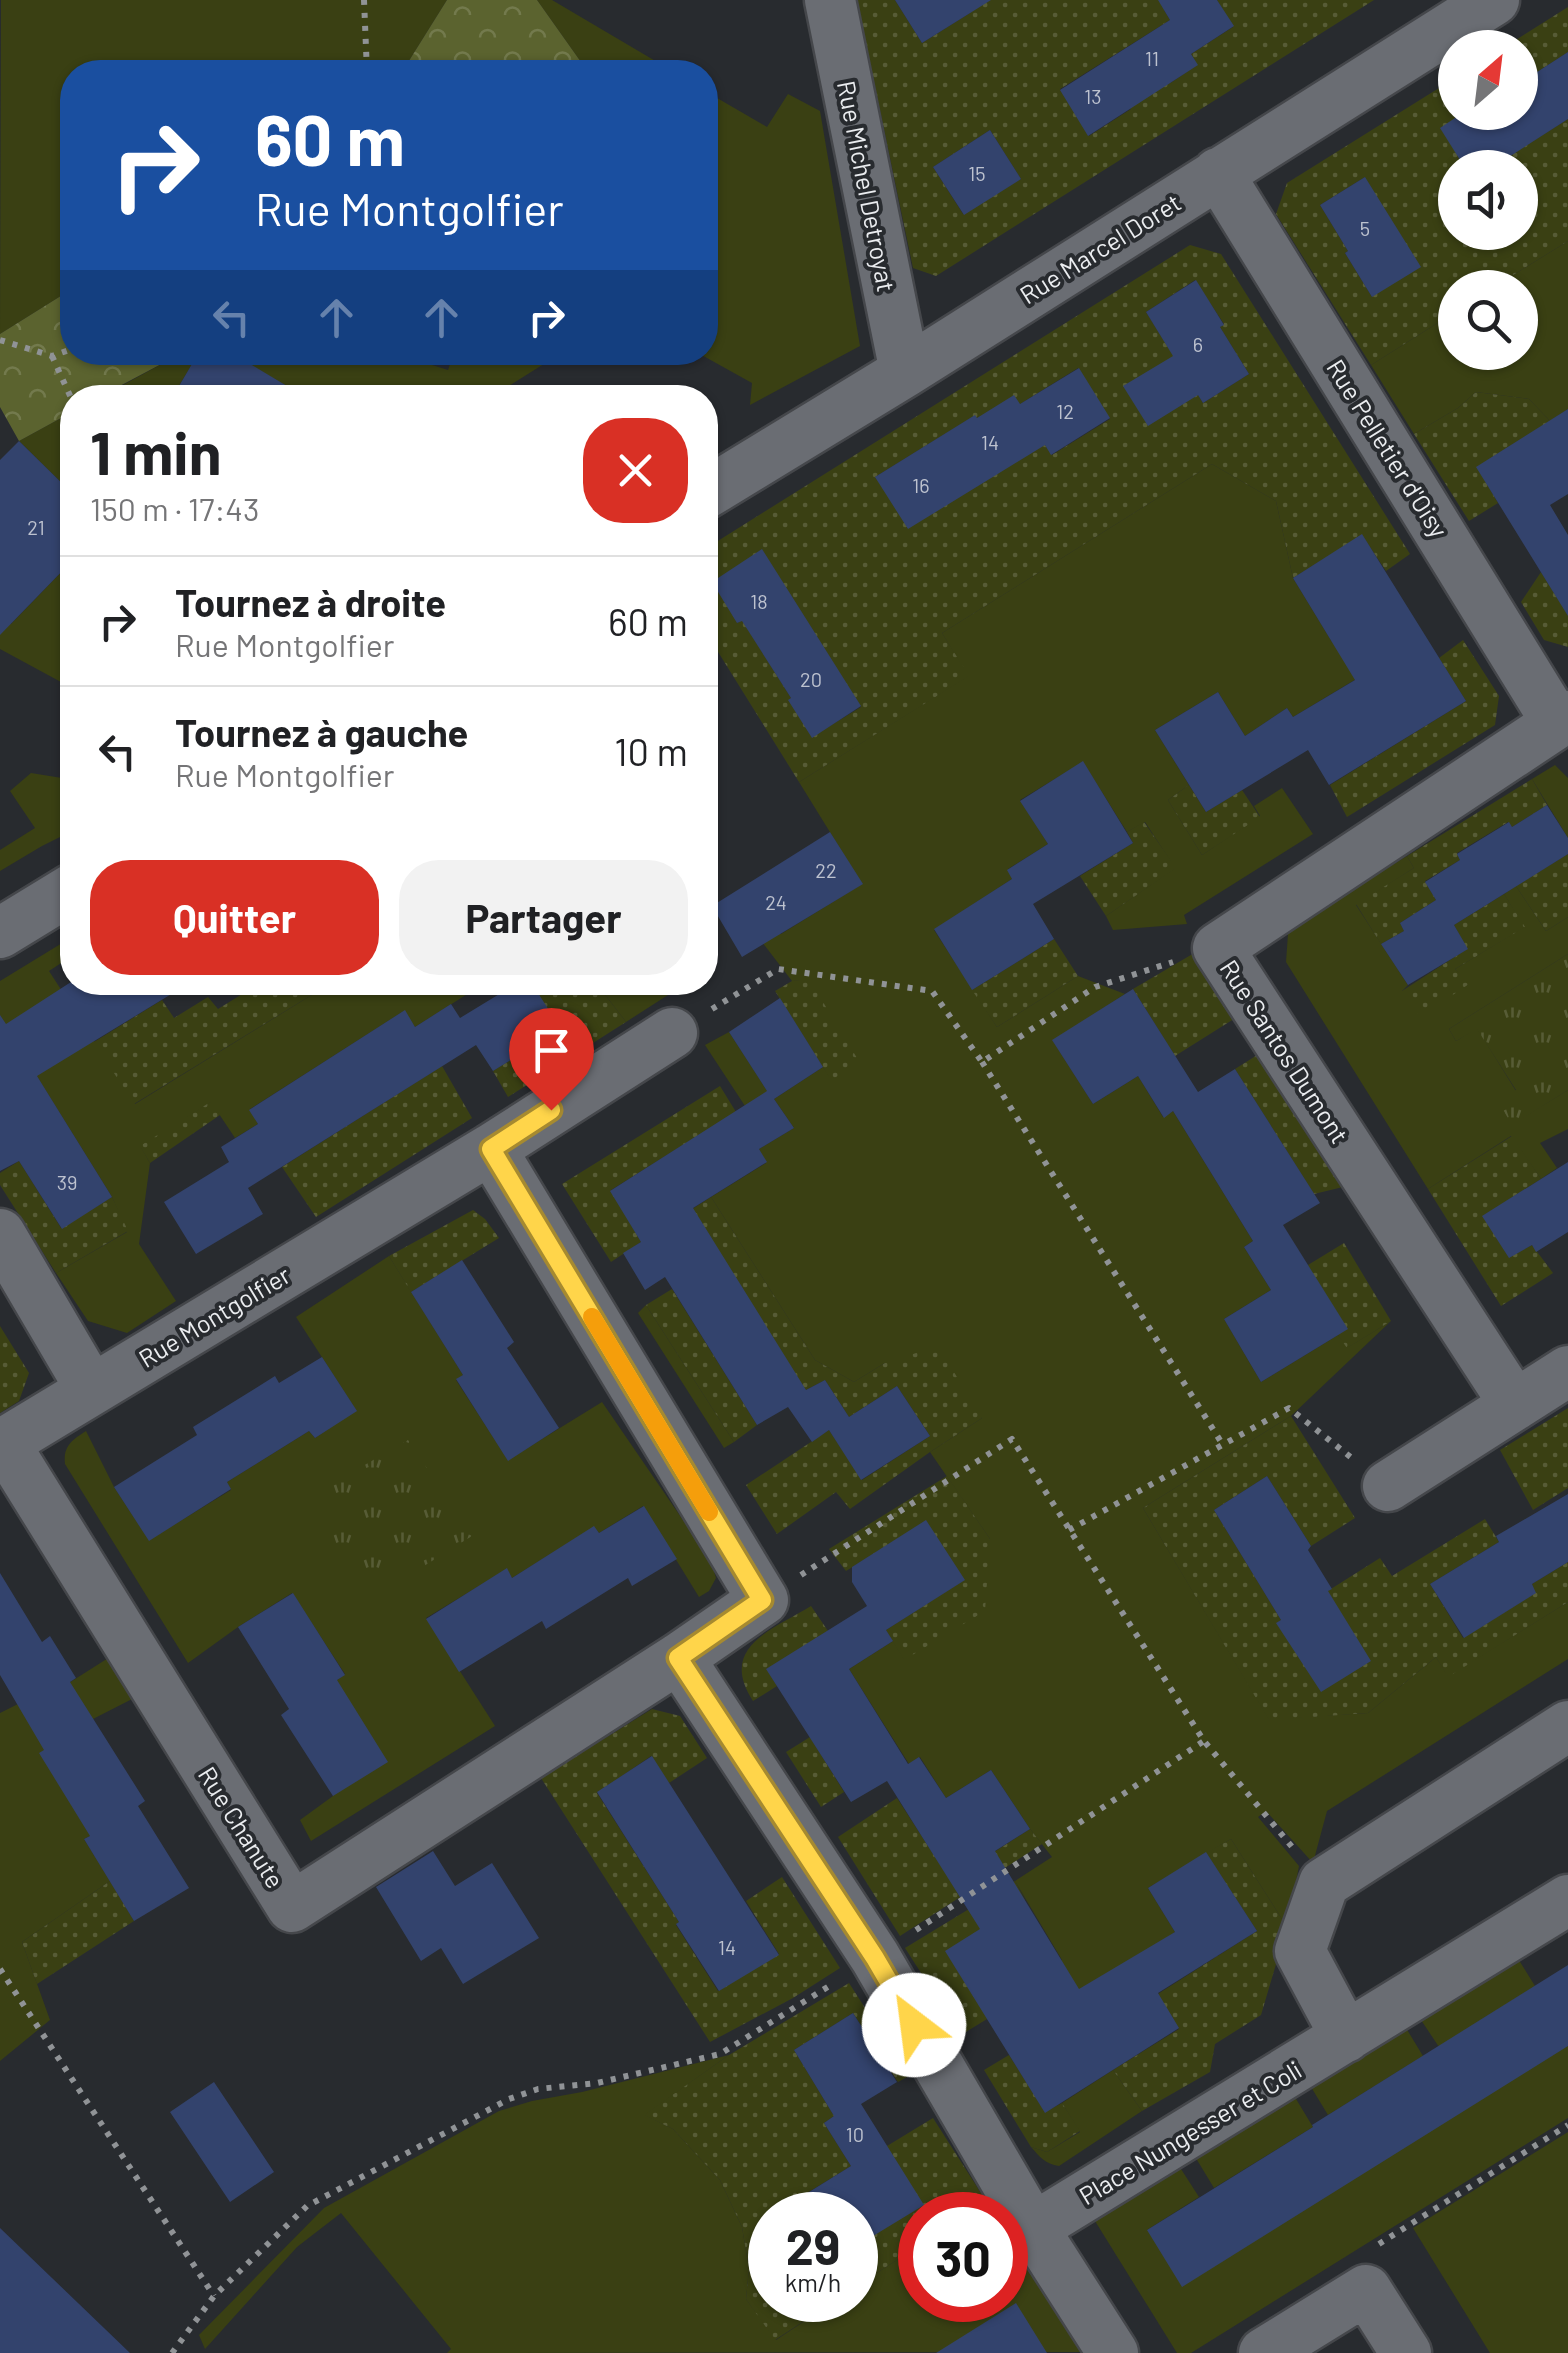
<!DOCTYPE html>
<html lang="fr">
<meta charset="utf-8">
<style>
body{margin:0;font-family:Barlow,sans-serif;background:#f2f2f2;color:#202124;height:100vh;display:flex;flex-direction:column;font-size:38px;white-space:nowrap}
*{box-sizing:border-box;margin:0}
p{font-size:32px;color:#757577}
.icon{flex:none;width:55px;height:55px;fill:none;stroke:currentColor;stroke-width:2;stroke-linecap:round;stroke-linejoin:round}
.map{position:relative;flex:1;overflow:hidden}
.panel{position:absolute;left:60px;top:385px;width:658px;height:610px;display:flex;flex-direction:column;background:#fff;border-radius:40px;box-shadow:0 2px 8px #0004}
.panel>*{flex:none}
.top-card{position:absolute;left:60px;top:60px;width:658px;height:305px;border-radius:40px;box-shadow:0 2px 8px #0004;background:#1a4fa0;color:#fff;overflow:hidden}
.needle{width:65px;rotate:28deg}
.buttons{position:absolute;left:1438px;top:30px;display:grid;gap:20px}
.buttons a{display:grid;place-items:center;width:100px;height:100px;border-radius:50%;background:#fff;box-shadow:0 2px 8px #0004;font-size:50px}
.speed{position:absolute;left:748px;top:2192px;display:flex;gap:20px;font-size:50px;font-weight:700;text-align:center}
.speed>*{display:grid;place-content:center;width:130px;height:130px;border-radius:50%;background:#fff;box-shadow:0 2px 8px #0004;line-height:1}
.speed small{font-size:25px;font-weight:400}
.speed .limit{border:15px solid #d22;background:#fff;color:#111}
.pin{position:absolute;display:grid;place-items:center;width:85px;height:85px;color:#fff;margin:-102px -42px;border-radius:50% 50% 50% 0;rotate:-45deg;box-shadow:0 0 10px #0007}
.pin .icon{rotate:45deg}
.me{position:absolute;width:110px;margin:-55px;rotate:330deg;stroke-linejoin:round;filter:drop-shadow(0 0 8px #0008)}
.turn{display:flex;align-items:center;gap:35px;height:210px;padding:0 30px;font-size:45px}
.turn .icon{width:130px;height:130px;stroke-width:2.5}
.turn b{display:block;font-size:70px;line-height:85px}
.lanes{display:flex;align-items:center;height:95px;padding:0 30px;background:#0003;justify-content:center;gap:50px;direction:ltr}
.lanes .off{opacity:.35}
.round{display:grid;place-items:center;flex:none;width:105px;height:105px;border-radius:40px;background:#f2f2f2}
.headline{display:flex;align-items:center;justify-content:space-between;height:170px;padding:0 30px}
h1{font-size:60px;font-weight:700;line-height:75px}
.action{display:flex;gap:20px;margin-top:auto;padding:20px 30px}
.action a{flex:1;height:115px;border-radius:40px;background:#d93025;color:#fff;font-size:40px;font-weight:700;line-height:115px;text-align:center}
.action a+a{background:#f2f2f2;color:#202124}
ul{padding:0;list-style:none}
li{display:flex;align-items:center;gap:30px;height:130px;padding:0 30px;border-top:2px solid #e0e0e0}
li div{flex:1}
li b{display:block;font-size:38px}
li em{font-style:normal}
.map>svg:first-child{display:block}
</style>
<div class="map">
<svg width="1568" height="2353" viewBox="0 0 1568 2353">
<defs>
<pattern id="forest-crowns" width="20" height="18" patternUnits="userSpaceOnUse" patternTransform="scale(2.5)"><rect width="20" height="18" fill="#5b632f"/><path d="M2 6a3 3 0 1 1 6 0M12 15a3 3 0 1 1 6 0" fill="none" stroke="#737a4d"/></pattern>
<pattern id="park-tufts" width="24" height="20" patternUnits="userSpaceOnUse" patternTransform="scale(2.5)"><rect width="24" height="20" fill="#3a4013"/><path d="M3 7l-1-3M5 7V3M7 7l1-3M15 17l-1-3M17 17v-4M19 17l1-3" fill="none" stroke="#575c36"/></pattern>
<pattern id="garden-dots" width="8" height="8" patternUnits="userSpaceOnUse" patternTransform="scale(2.5)"><rect width="8" height="8" fill="#3a4013"/><path d="M2 2h.1M6 6h.1" fill="none" stroke="#575c36" stroke-width="1.8" stroke-linecap="round"/></pattern>
</defs>
<rect width="100%" height="100%" fill="#282b2f"/>
<path fill="#3a4013" d="M1,0H447L402,72H72V289L0,334Z
M537,0H552L674,72H588Z
M705,91L767,127L788,94L820,111L860,346L750,405L752,383L698,353L705,352Z
M1568,241V409L1550,421L1529,399L1476,392L1458,408L1414,434L1371,365L1455,312V352H1520V288L1494,287Z
M563,352L491,397L330,398L319,391L316,397L307,398L230,353H394L448,370L454,353Z
M182,353H199L172,397L99,398Z
M72,412V493L19,441Z
M1212,464L1276,501L1293,578L1332,642L1386,661L1293,717L1287,708L1245,736L1218,692L1155,730L1189,785L1168,800L1202,855L1260,816L1254,806L1282,788L1313,834L1184,915L1187,924L1113,930L1106,916L1175,868L1145,822L1127,832L1083,762L1020,800L1048,844L1008,869L1012,879L934,930L997,1027L1078,976L1125,994L1053,1041L1093,1104L1138,1076L1163,1117L1173,1111L1253,1241L1244,1247L1271,1290L1224,1319L1261,1382L1338,1335L1348,1347L1391,1321L1291,1416L1143,1508L1269,1719L1368,1713L1436,1657L1448,1676L1568,1602V1659L1327,1811L1313,1863L1266,1811L1258,1817L1299,1866L1287,1927L1231,1839L1148,1888L1175,1932L1043,2028L1018,1988L1062,1960L1015,1881L1052,1857L1030,1829L991,1770L946,1798L920,1757L909,1764L849,1669L893,1641L904,1659L990,1539L930,1452L982,1418L885,1363L854,1382L815,1360L711,1197L766,1163L759,1149L794,1128L774,1099L823,1067L832,1080L809,980L792,981L755,933L781,934L862,884L799,782L968,676L942,633Z
M72,561V688L0,649V614L11,624Z
M1555,765L1568,778V838L1532,779Z
M31,773L62,778L72,786V831L42,846L0,871V850L35,828L10,791Z
M1407,856L1414,868L1356,905L1408,985L1402,991L1468,985L1455,969L1524,927L1504,894L1516,886L1546,931L1568,917V954L1449,1029L1456,1041L1477,1028L1516,1091L1512,1124L1568,1090V1129L1540,1143L1557,1168L1541,1179L1511,1136L1428,1189L1286,962L1288,934L1301,921Z
M72,937V956L49,971L135,1104L331,983H485L415,1027L404,1011L250,1109L258,1124L235,1138L211,1102L141,1147L150,1163L139,1244L176,1301L127,1333L88,1321L56,1273L127,1232L112,1197L5,1025L0,1028V981Z
M596,983H660L668,995L626,1022Z
M729,1032L768,1092L745,1106L705,1045Z
M389,1256L463,1375L456,1380L508,1460L602,1402L711,1561L716,1578L709,1591L699,1597L643,1506L599,1533L594,1527L512,1578L507,1569L426,1618L495,1726L311,1841L300,1820L333,1796L337,1680L345,1674L292,1593L238,1627L188,1663L65,1464C63,1446 72,1440 86,1431L114,1487L149,1540L231,1490L227,1482L309,1431L315,1438L356,1410L296,1317Z
M646,1305L734,1442L724,1448L638,1313Z
M113,1655L138,1696L93,1719L90,1836L84,1839L110,1881L22,1942L50,2020L0,2061V1713L18,1704L23,1712Z
M1517,1957L1535,1986L1439,2047L1421,2020Z
M1406,2028L1423,2056L1328,2115L1311,2087Z
M1568,2046V2118L1191,2353H1177L1095,2221L1181,2169L1199,2197L1147,2230Z
M729,2055L645,2115L673,2129L720,2180L742,2227L749,2269L746,2299L776,2340L836,2300H855V2287L920,2245V2300H1005V2231L1082,2352L447,2353L451,2349L341,2213L297,2247L205,2349L199,2335L324,2208L499,2111L532,2101L582,2092Z
M1113,2070L1142,2111L1059,2166C1045,2164 1040,2157 1031,2147L1047,2152L1080,2132L1062,2103Z
M1293,2094L1313,2127L1214,2188L1194,2155Z
M1568,2132V2353H1490L1413,2228Z"/>
<path fill="url(#forest-crowns)" d="M447,0H537L588,72H402Z
M72,289V352L182,353L99,397L72,398V412L19,441L0,407V334Z"/>
<path fill="url(#park-tufts)" d="M1568,954V1090L1512,1125L1498,1101L1516,1090L1477,1029L1456,1041L1449,1029Z
M408,1440L472,1536L371,1599L321,1525L323,1489Z"/>
<path fill="url(#garden-dots)" fill-rule="evenodd" d="M857,0H895L922,43L970,13L962,0H1180L1164,10L1170,20L1060,89L1089,136L1131,109L1127,102L1172,82L1197,65L1191,54L1233,27L1217,0H1374L936,276L913,268ZM990,130L1021,179L963,214L933,167Z
M1568,7V52L1520,83V48H1503Z
M1455,78V112L1464,113L1465,167L1455,168V232H1520V168L1492,167L1568,119V241L1494,287L1455,288V312L1371,365L1276,214L1287,183ZM1365,177L1372,297L1345,253L1348,251L1320,205Z
M1190,245L1221,254L1410,554L1386,571L1362,535L1293,578L1276,501L1212,464L942,633L969,676L799,782L705,631V549ZM1195,280L1224,324L1220,327L1249,374L1203,403L1146,312ZM1078,368L1110,419L1052,455L1045,445L875,477L974,416L977,418L1020,404ZM762,550L861,707L812,737L789,700L791,698L742,620L737,623Z
M1476,392L1529,399L1550,421L1477,467L1498,503L1469,521L1414,434L1458,408Z
M1541,572L1568,615V647L1544,640L1521,602Z
M1463,640L1499,696L1495,725L1347,817L1330,785L1466,701L1439,658Z
M1532,779L1547,805L1512,827L1508,822L1457,853L1460,860L1425,881L1436,900L1400,923L1404,931L1381,944L1356,904L1414,868L1407,856Z
M1189,785L1206,812L1242,790L1260,817L1202,855L1168,800Z
M1144,822L1176,868L1106,916L1080,876L1133,843L1127,832Z
M1568,854V917L1546,931L1516,886Z
M1504,894L1525,927L1455,969L1469,984L1420,1017L1402,991L1467,949L1454,925Z
M1054,939L1078,976L997,1027L972,990Z
M1196,952L1237,1017L1175,1056L1133,989Z
M809,979L860,1063L831,1080L775,991L792,981Z
M260,983H331L134,1104L94,1042L162,1000L174,1018L208,997L218,1009Z
M531,983H596L626,1022L508,1097L493,1071L560,1029Z
M1262,1052L1347,1186L1314,1194L1235,1069Z
M442,1066L472,1118L316,1217L282,1167Z
M720,1086L736,1112L611,1190L641,1242L611,1262L562,1184Z
M212,1101L220,1115L150,1163L140,1146Z
M1512,1136L1541,1179L1483,1216L1509,1257L1532,1245L1553,1273L1501,1306L1428,1189Z
M19,1161L61,1228L112,1197L128,1231L56,1273L0,1185V1173Z
M711,1197L815,1360L854,1382L885,1363L938,1346L982,1418L930,1452L850,1509L836,1492L777,1534L746,1485L829,1430L862,1480L930,1436L897,1386L849,1417L825,1380L806,1390L661,1229Z
M473,1210L485,1219L499,1238L411,1292L389,1256Z
M1344,1243L1391,1321L1347,1348L1338,1335L1308,1265Z
M672,1289L757,1425L734,1442L646,1305Z
M0,1326L29,1373L19,1401L0,1413Z
M1568,1408V1488L1533,1510L1500,1450Z
M1291,1416L1355,1518L1311,1546L1267,1476L1214,1510L1281,1620L1277,1623L1380,1558L1392,1576L1485,1519L1499,1542L1430,1584L1463,1638L1535,1593L1532,1584L1568,1562V1602L1448,1677L1436,1657L1368,1713L1269,1720L1143,1508Z
M947,1476L990,1539L985,1611L904,1660L886,1630L964,1580L926,1521L846,1571L829,1549Z
M811,1606L828,1631L767,1669L777,1686L753,1701C718,1647 772,1630 811,1606Z
M652,1709L680,1716L707,1758L669,1783L651,1756L597,1793L679,1922L676,1925L718,1991L779,1954L746,1901L782,1877L840,1968L793,1998L710,2042L541,1778Z
M810,1737L844,1792L821,1807L786,1752Z
M897,1798L950,1880L1030,1829L1042,1844L900,1936L838,1837Z
M1231,1839L1287,1927L1261,2015L1215,2044L1210,2072L1142,2111L1113,2070L1179,2029L1158,1994L1257,1931L1206,1853Z
M110,1881L134,1921L37,1984L22,1942Z
M1015,1881L1025,1900L987,2019L961,2035L905,1948Z
M849,1983L909,2076L898,2082L853,2013L794,2050L834,2116L824,2123L851,2166L807,2193L821,2215H770V2300H836L775,2340L746,2299L749,2269L742,2227L720,2180L673,2129L644,2115L729,2055Z
M1009,2055L1045,2112L1062,2103L1080,2131L1047,2152L1031,2147L984,2070Z
M933,2118L986,2201L965,2215H920V2245L855,2287V2247L887,2146Z"/>
<path fill="#33436d" d="M895,0H991L922,43Z
M1158,0H1217L1234,26L1191,54L1198,65L1088,136L1060,90L1170,20Z
M1568,52V119L1492,168H1465L1440,128L1464,112H1520V83Z
M990,130L1021,179L964,215L933,167Z
M1365,177L1421,267L1372,297L1345,253L1348,251L1320,205Z
M1196,280L1224,325L1220,327L1249,374L1203,403L1198,395L1148,426L1123,386L1173,356L1146,312Z
M199,352H230L307,398H172Z
M1079,368L1110,418L1051,455L1045,445L908,529L875,477L975,415L977,418L1014,395L1020,404Z
M1568,409V494L1550,505L1568,535V616L1476,467Z
M19,441L72,493V561L0,635V460Z
M1362,534L1466,701L1329,785L1308,750L1206,812L1155,730L1218,692L1245,736L1287,708L1293,717L1355,680L1293,578Z
M762,549L861,706L812,738L788,700L791,698L742,621L737,623L712,582Z
M1083,761L1133,843L1033,904L1054,939L972,990L934,929L1012,879L1007,870L1048,844L1020,801Z
M1547,805L1568,838V854L1454,925L1468,949L1408,985L1381,944L1404,931L1400,923L1436,900L1425,882L1460,860L1457,854L1509,822L1512,827Z
M830,832L863,884L742,957L712,906Z
M71,982H191L37,1076L112,1197L62,1229L19,1161L0,1171V1015L6,1024Z
M519,982H531L561,1029L493,1071L476,1045L248,1188L263,1214L196,1254L164,1202L229,1162L221,1147L258,1124L249,1110L405,1010L415,1027L451,1004L460,1018Z
M1133,989L1198,1092L1235,1069L1320,1203L1283,1225L1348,1329L1261,1382L1224,1319L1271,1290L1244,1247L1253,1241L1173,1111L1164,1118L1138,1076L1093,1104L1052,1040Z
M780,998L823,1067L774,1099L794,1128L759,1149L767,1162L693,1208L806,1390L825,1380L849,1417L897,1386L930,1436L861,1480L829,1430L812,1442L788,1407L757,1425L665,1277L645,1290L623,1253L641,1242L610,1191L767,1091L729,1032Z
M1568,1162V1232L1536,1252L1532,1245L1509,1258L1482,1216Z
M462,1260L514,1342L507,1348L559,1428L508,1461L456,1379L463,1375L411,1292Z
M322,1357L357,1411L315,1438L309,1431L227,1482L231,1489L149,1541L114,1487L197,1435L193,1427L235,1401L275,1376L279,1383Z
M1267,1476L1311,1546L1308,1550L1332,1589L1328,1591L1371,1661L1321,1692L1276,1623L1281,1620L1214,1510Z
M1568,1494V1562L1532,1584L1536,1593L1464,1638L1430,1584L1499,1542L1496,1536Z
M644,1506L677,1559L632,1586L628,1578L546,1629L542,1621L459,1672L426,1619L507,1568L512,1578L594,1526L599,1533Z
M926,1520L965,1580L886,1630L893,1641L849,1669L908,1764L919,1757L946,1798L991,1770L1030,1829L995,1851L1079,1989L1175,1932L1148,1888L1206,1852L1257,1931L1158,1993L1179,2028L1045,2113L945,1951L980,1929L887,1781L851,1802L766,1669L867,1606L852,1582V1567Z
M0,1573L42,1642L50,1636L76,1678L70,1682L145,1801L138,1806L189,1888L134,1921L84,1839L90,1836L39,1753L44,1750L0,1675Z
M293,1593L345,1675L337,1680L388,1762L333,1796L281,1715L289,1709L238,1627Z
M652,1756L779,1955L719,1991L676,1924L679,1922L597,1792Z
M433,1851L455,1886L492,1863L539,1938L463,1984L441,1948L421,1961L376,1887Z
M1568,1965V2046L1182,2287L1147,2230L1313,2127L1312,2125Z
M853,2013L897,2082L861,2104L924,2205L855,2247V2215H772L851,2166L824,2123L834,2116L794,2050Z
M214,2082L274,2172L230,2202L170,2112Z
M0,2228L130,2353H0Z
M1016,2303L1047,2353H936Z"/>
<g fill="none" stroke-linecap="round" stroke-linejoin="round">
<defs>
<path id="street" d="M830,0L905,372
M1218,173L1557,723
M705,494L905,372L1494,0
M0,933L72,889
M491,1149L763,1600L679,1658L292,1907L4,1443Z
M491,1149L672,1033
M0,1234L91,1389
M1515,1405L1218,948L1568,716
M1388,1486L1568,1371
M679,1658L875,1957L1033,2228L1113,2353
M1346,2037L1300,1951L1324,1883L1568,1726
M1033,2228L1568,1900
M1264,2353L1366,2290L1406,2353"/>
</defs>
<use href="#street" stroke="#45474b" stroke-width="55"/>
<path stroke="#909396" stroke-width="6" stroke-dasharray="5 8" stroke-linecap="butt" d="M364,0L367,72
M0,340L52,356L72,349
M52,356L72,400
M712,1009L778,969L932,991L982,1062L1095,987L1173,962
M982,1062L1223,1445
M1069,1530L1289,1408L1353,1459
M801,1575L1012,1439L1204,1741L1293,1848
M916,1930L1204,1741
M0,1969L214,2296
M1379,2244L1568,2125
M172,2353L214,2296L307,2206L509,2099L538,2089L597,2083L720,2054L834,1983"/>
<use href="#street" stroke="#6a6d73" stroke-width="50"/>
</g>
<g fill="none" stroke-linecap="round" stroke-linejoin="round">
<defs>
<path id="route" d="M551,1110L491,1149L762,1600L678,1658L875,1958L914,2025"/>
</defs>
<use href="#route" stroke="#a68a30" stroke-width="25"/>
<use href="#route" stroke="#ffd54a" stroke-width="18"/>
<path stroke="#f59e0b" stroke-width="18" d="M592,1317L709,1512"/>
</g>
<g text-anchor="middle" dominant-baseline="central" stroke-width="8" stroke-linejoin="round" paint-order="stroke">
<g font-size="20" fill="#bdc2cf">
<text x="1152" y="58">11</text>
<text x="1093" y="96">13</text>
<text x="977" y="173">15</text>
<text x="1365" y="228">5</text>
<text x="1198" y="344">6</text>
<text x="1065" y="411">12</text>
<text x="990" y="442">14</text>
<text x="921" y="485">16</text>
<text x="36" y="527">21</text>
<text x="759" y="601">18</text>
<text x="811" y="679">20</text>
<text x="826" y="870">22</text>
<text x="776" y="902">24</text>
<text x="67" y="1182">39</text>
<text x="727" y="1947">14</text>
<text x="855" y="2134">10</text>
</g>
<g font-size="25" fill="#ebedf0" stroke="#282b2f">
<text transform="translate(867 186) rotate(79)">Rue Michel Detroyat</text>
<text transform="translate(1100 248) rotate(-32)">Rue Marcel Doret</text>
<text transform="translate(1388 448) rotate(58)">Rue Pelletier d'Oisy</text>
<text transform="translate(1285 1051) rotate(57)">Rue Santos Dumont</text>
<text transform="translate(214 1316) rotate(-31)">Rue Montgolfier</text>
<text transform="translate(242 1827) rotate(58)">Rue Chanute</text>
<text transform="translate(1190 2132) rotate(-31)">Place Nungesser et Coli</text>
</g>
</g>
</svg>
<div class="buttons">
<a><svg class="needle" viewBox="-14 -14 28 28"><path d="M0-13l5 13h-10z" fill="#e53935"/><path d="M0 13l5-13h-10z" fill="#757577"/></svg></a>
<a><svg class="icon" aria-label="sound" viewBox="0 0 24 24"><path d="M4 9h4l5-4v14l-5-4H4zM17 9q2 3 0 6"/></svg></a>
<a><svg class="icon" aria-label="search" viewBox="0 0 24 24"><circle cx="10" cy="10" r="6"/><path d="M15 15l6 6"/></svg></a>
</div>
<div class="speed"><div>29<small>km/h</small></div><div class="limit">30</div></div>
<div class="pin" style="left:551px;top:1110px;background:#d93025"><svg class="icon" aria-label="arrive" viewBox="0 0 24 24"><path d="M6 21V4h12l-3 4 3 4H6"/></svg></div>
<svg class="me" style="left:914px;top:2025px" viewBox="-20 -20 40 40"><circle r="19" fill="#fff"/><path d="M0-13L10 11 0 6-10 11z" fill="#ffd54a"/></svg>
<div class="top-card">
<div class="turn"><svg class="icon" aria-label="right" viewBox="0 0 24 24"><path d="M7 20v-9h11M14 6l5 5-5 5"/></svg><div><b>60 m</b>Rue Montgolfier</div></div>
<div class="lanes"><svg class="icon off" aria-label="left" viewBox="0 0 24 24"><path d="M17 20v-9H6M10 6l-5 5 5 5"/></svg><svg class="icon off" aria-label="ahead" viewBox="0 0 24 24"><path d="M12 20V5M6 11l6-6 6 6"/></svg><svg class="icon off" aria-label="ahead" viewBox="0 0 24 24"><path d="M12 20V5M6 11l6-6 6 6"/></svg><svg class="icon" aria-label="right" viewBox="0 0 24 24"><path d="M7 20v-9h11M14 6l5 5-5 5"/></svg></div>
</div>
<section class="panel">
<div class="headline"><div><h1>1 min</h1><p>150 m · 17:43</p></div><a class="round" style="background:#d93025;color:#fff"><svg class="icon" aria-label="close" viewBox="0 0 24 24"><path d="M6 6l12 12M18 6L6 18"/></svg></a></div>
<ul>
<li><svg class="icon" aria-label="right" viewBox="0 0 24 24"><path d="M7 20v-9h11M14 6l5 5-5 5"/></svg><div><b>Tournez à droite</b><p>Rue Montgolfier</p></div><em>60 m</em></li>
<li><svg class="icon" aria-label="left" viewBox="0 0 24 24"><path d="M17 20v-9H6M10 6l-5 5 5 5"/></svg><div><b>Tournez à gauche</b><p>Rue Montgolfier</p></div><em>10 m</em></li>
</ul>
<div class="action"><a>Quitter</a><a>Partager</a></div>
</section>
</div>
